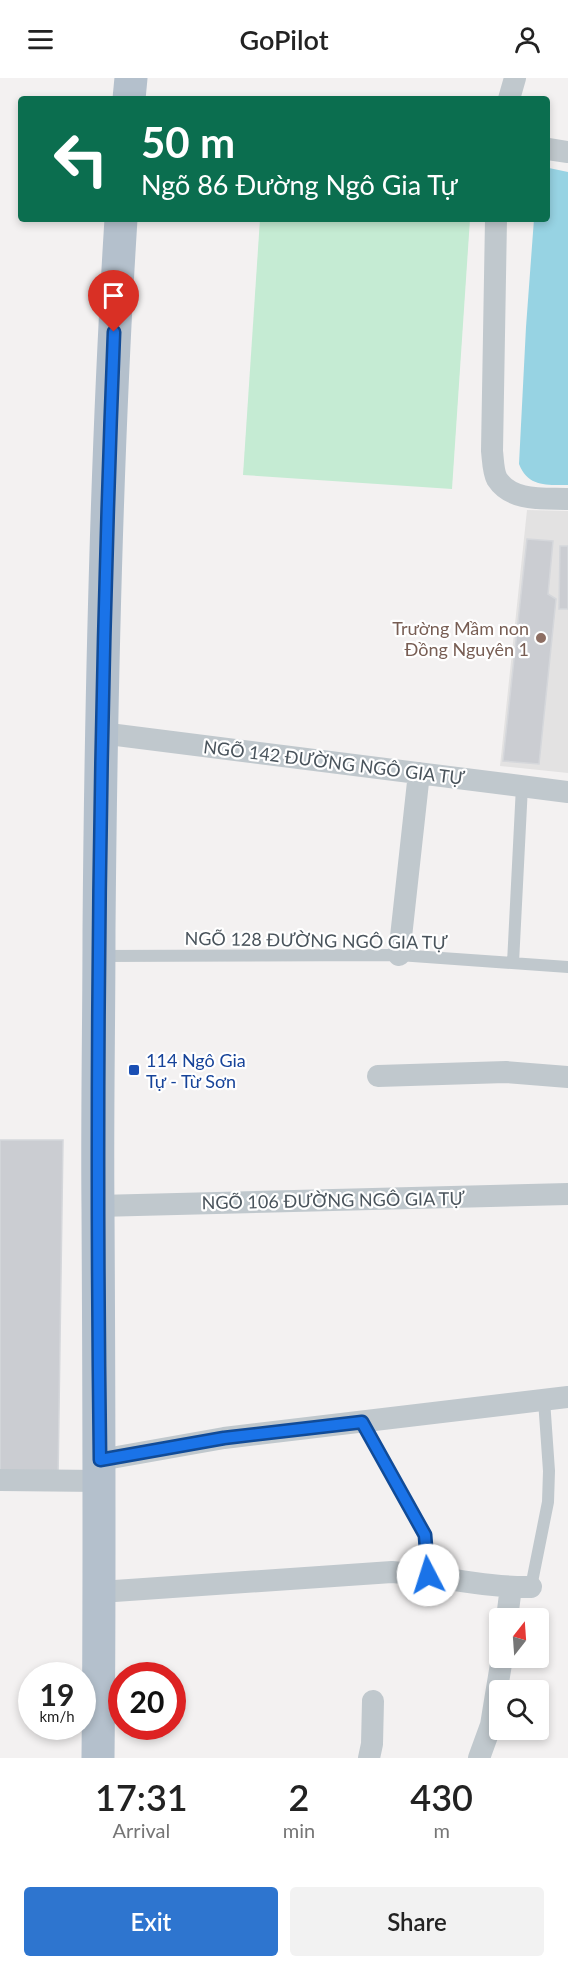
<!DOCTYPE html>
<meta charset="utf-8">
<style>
body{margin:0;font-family:Lato,sans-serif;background:#f2f2f2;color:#222;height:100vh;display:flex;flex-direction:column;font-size:22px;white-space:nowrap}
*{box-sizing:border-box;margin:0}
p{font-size:20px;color:#767676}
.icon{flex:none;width:33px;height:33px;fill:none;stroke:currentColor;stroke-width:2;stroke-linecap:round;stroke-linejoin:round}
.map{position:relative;height:1680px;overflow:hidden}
.panel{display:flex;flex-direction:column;background:#fff;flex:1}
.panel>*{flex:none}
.hud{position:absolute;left:18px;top:18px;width:532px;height:126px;border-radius:6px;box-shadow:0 3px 9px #0003;background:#0b6e4f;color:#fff;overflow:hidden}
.needle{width:39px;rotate:17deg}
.tools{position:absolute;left:489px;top:1530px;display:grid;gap:12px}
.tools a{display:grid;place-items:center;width:60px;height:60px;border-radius:6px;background:#fff;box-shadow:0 3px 9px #0003;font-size:30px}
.speed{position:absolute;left:18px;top:1584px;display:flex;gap:12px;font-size:30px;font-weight:700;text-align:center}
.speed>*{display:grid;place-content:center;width:78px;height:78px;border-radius:50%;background:#fff;box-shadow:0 3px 9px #0003;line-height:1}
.speed small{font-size:15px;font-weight:400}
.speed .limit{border:9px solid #d22;background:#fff;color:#111}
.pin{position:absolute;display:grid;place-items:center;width:51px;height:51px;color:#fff;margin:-62px -26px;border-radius:50% 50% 50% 0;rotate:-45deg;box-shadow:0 0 6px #0007}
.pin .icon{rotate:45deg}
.me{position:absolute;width:66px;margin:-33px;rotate:355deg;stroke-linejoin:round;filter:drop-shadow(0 0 4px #0008)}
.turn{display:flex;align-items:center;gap:21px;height:126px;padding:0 24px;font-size:27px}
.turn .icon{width:78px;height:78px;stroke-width:2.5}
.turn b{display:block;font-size:42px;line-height:51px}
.eta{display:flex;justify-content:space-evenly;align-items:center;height:102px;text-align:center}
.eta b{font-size:36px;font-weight:600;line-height:42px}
.action{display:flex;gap:12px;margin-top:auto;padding:12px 24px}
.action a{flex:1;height:69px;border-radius:6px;background:#2e75cf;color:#fff;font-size:24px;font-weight:600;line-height:69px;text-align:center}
.action a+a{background:#f2f2f2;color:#222}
header{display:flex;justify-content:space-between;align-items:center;height:78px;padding:0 24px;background:#fff;font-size:27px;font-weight:600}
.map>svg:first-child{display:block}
</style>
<header><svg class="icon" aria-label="menu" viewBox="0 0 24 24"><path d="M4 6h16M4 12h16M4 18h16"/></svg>GoPilot<svg class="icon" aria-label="person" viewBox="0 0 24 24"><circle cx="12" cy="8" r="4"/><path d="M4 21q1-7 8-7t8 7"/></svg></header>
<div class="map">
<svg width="568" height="1680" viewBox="0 0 568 1680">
<rect width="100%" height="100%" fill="#f3f1f1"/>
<path fill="#e3e2e2" d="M527,432L568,433V695L500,688Z"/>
<path fill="#c5ebd3" d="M260,141H470L452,411L243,397Z"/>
<path fill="#97d3e3" d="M549,90L568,94V407C546,407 528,409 519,386L526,249L534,141H548Z"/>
<path fill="#cbcdd2" stroke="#d5d7db" stroke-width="1.5" d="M527,461L553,463L548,516L556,521L539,686L503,683Z
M560,468H568V531H559Z
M0,1062H63L58,1402L0,1401Z"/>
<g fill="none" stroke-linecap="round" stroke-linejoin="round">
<path stroke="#c0c8cd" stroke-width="12" d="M100,878L399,877L568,889
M513,885L522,708
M362,1344L425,1457L428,1497
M531,1509L548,1424L549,1393L544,1322"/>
<path stroke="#c0c8cd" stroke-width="22" d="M509,21L515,0
M548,71L568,74
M496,141L492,373C493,381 493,394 497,401C512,424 544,420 568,421
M101,655L568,714
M399,877L419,695
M378,998L506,994L568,999
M98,1128L568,1116
M100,1382L224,1360L568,1319
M0,1402L100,1403
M100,1514L392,1494C439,1497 485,1510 531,1509
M507,1540L511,1509
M369,1680L372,1666L373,1623
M479,1680L491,1647L502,1580"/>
<path stroke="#b4c0cc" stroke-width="33" d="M129,21L131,0
M98,1680C100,1497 99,1314 98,1131C97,1038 99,945 99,852C101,615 106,378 121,141"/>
</g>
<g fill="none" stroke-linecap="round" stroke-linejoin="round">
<defs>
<path id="route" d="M114,254C99,630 95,1006 100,1382L224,1360L362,1344L425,1457L428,1497"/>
</defs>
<use href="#route" stroke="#114b97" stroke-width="15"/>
<use href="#route" stroke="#1a73e8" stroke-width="10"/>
</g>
<circle fill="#8d6e63" stroke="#fff" stroke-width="2" cx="541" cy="560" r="6"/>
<rect fill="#1a4fb4" stroke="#fff" stroke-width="2" x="128" y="986" width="12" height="12" rx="3"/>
<g text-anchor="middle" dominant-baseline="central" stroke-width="4.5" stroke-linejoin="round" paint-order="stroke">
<g font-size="18" fill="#785e54" stroke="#fff" text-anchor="end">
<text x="529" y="550">Trường Mầm non<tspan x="529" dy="21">Đồng Nguyên 1</tspan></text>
</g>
<g font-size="18" fill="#4a545c" stroke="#fff">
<text transform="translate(334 684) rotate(7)">NGÕ 142 ĐƯỜNG NGÔ GIA TỰ</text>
<text transform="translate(316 862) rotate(1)">NGÕ 128 ĐƯỜNG NGÔ GIA TỰ</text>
<text transform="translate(333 1122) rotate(-1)">NGÕ 106 ĐƯỜNG NGÔ GIA TỰ</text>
</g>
<g font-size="18" fill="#164399" stroke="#fff" text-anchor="start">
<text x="146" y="982">114 Ngô Gia<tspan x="146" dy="21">Tự - Từ Sơn</tspan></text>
</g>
</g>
</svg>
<div class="tools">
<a><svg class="needle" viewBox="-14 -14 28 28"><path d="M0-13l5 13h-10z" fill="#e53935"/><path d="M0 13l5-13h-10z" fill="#767676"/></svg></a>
<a><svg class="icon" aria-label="search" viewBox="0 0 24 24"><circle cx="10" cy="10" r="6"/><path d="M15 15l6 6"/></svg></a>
</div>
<div class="speed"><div>19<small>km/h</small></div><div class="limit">20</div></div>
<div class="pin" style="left:114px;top:254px;background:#d93025"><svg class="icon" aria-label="arrive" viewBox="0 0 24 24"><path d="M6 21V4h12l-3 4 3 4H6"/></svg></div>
<svg class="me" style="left:428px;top:1497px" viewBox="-20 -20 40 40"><circle r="19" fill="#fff"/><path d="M0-13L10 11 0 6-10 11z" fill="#1a73e8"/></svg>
<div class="hud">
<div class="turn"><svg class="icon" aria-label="left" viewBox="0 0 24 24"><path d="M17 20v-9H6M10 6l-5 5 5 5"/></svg><div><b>50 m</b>Ngõ 86 Đường Ngô Gia Tự</div></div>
</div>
</div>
<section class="panel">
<div class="eta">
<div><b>17:31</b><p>Arrival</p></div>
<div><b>2</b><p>min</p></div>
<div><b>430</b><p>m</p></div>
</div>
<div class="action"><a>Exit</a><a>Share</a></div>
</section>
